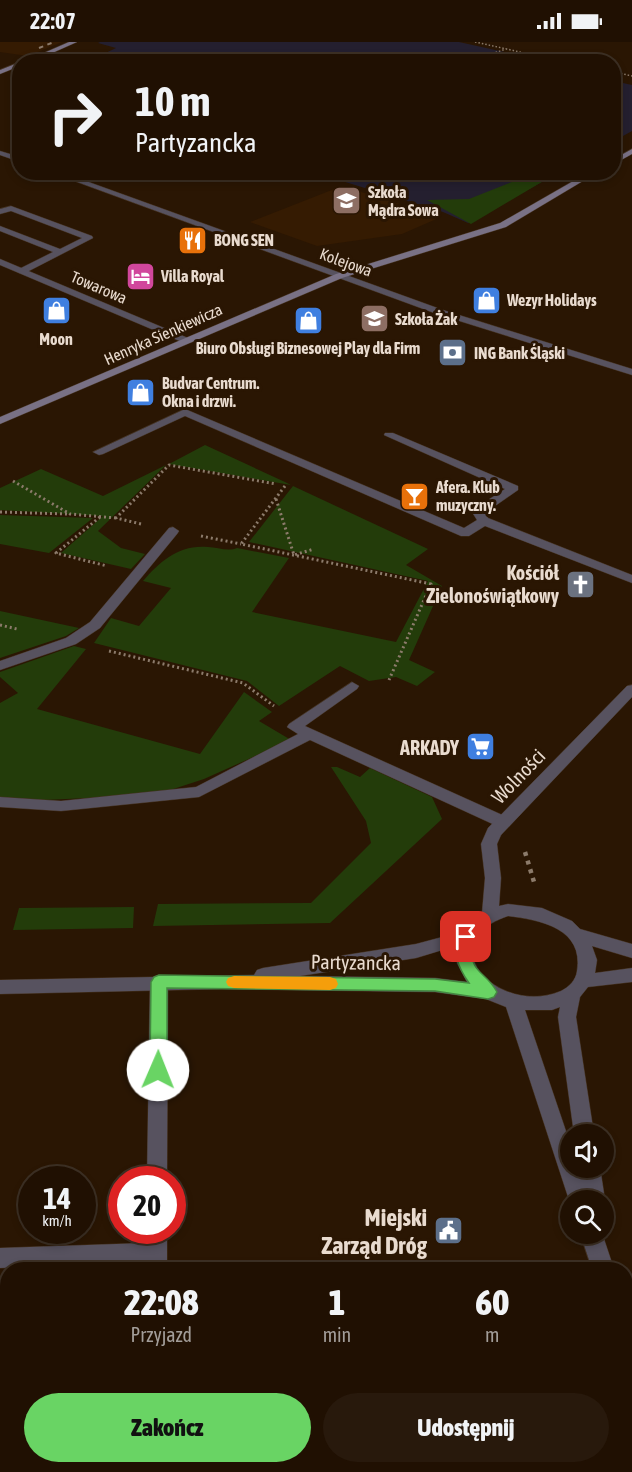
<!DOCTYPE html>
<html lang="pl">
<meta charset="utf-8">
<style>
body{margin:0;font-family:"Asap Condensed",sans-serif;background:#28190c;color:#f1f3f6;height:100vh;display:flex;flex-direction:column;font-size:22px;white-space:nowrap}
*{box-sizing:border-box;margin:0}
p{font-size:20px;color:#a29d99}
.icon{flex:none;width:33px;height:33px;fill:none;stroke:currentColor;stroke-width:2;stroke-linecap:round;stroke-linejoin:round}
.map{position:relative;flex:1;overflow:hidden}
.panel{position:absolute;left:0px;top:1220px;width:633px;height:212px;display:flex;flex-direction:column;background:#201002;border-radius:24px 24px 0 0;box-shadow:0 3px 9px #0003,0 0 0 2px #3d3024}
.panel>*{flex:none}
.banner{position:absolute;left:12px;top:12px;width:609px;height:126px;border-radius:24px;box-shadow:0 3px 9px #0003,0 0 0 2px #3d3024;background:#201002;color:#f1f3f6;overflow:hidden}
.fabs{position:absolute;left:560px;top:1082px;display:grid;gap:12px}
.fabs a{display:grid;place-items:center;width:54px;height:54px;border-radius:50%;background:#201002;box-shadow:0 3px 9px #0003,0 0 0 2px #3d3024;font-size:30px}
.speed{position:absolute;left:18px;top:1124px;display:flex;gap:12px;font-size:30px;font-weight:700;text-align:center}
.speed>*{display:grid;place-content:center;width:78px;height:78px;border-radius:50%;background:#201002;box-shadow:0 3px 9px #0003,0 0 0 2px #3d3024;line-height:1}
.speed small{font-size:15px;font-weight:400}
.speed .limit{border:9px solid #d22;background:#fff;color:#111}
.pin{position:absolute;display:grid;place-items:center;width:51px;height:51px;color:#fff;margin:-26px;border-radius:12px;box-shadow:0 3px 9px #0006}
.me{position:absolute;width:66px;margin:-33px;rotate:1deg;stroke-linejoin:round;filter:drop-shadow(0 0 4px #0008)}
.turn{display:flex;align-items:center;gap:21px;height:126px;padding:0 24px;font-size:27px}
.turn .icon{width:78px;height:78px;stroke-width:2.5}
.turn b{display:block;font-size:42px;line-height:51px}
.eta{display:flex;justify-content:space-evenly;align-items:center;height:102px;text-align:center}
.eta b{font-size:36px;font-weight:800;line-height:42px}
.cta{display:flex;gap:12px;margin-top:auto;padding:12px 24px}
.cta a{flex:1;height:69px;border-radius:36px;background:#69d464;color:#111;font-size:24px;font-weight:800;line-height:69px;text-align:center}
.cta a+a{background:#28190c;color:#f1f3f6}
.status{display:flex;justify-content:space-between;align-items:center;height:42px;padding:0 30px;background:#201002;direction:ltr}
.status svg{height:16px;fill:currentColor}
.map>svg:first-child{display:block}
</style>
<div class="status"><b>22:07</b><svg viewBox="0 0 49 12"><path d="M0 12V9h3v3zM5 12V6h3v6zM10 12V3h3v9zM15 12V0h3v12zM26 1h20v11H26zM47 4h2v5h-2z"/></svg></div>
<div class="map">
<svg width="632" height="1430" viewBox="0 0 632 1430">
<rect width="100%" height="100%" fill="#2a1603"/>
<path fill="#241f2f" d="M100,0H459L545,19H89L116,6L98,1Z
M614,39L632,43V89L614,99Z
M316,131H558L468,181L443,170Z"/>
<path fill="#351b02" d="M0,0H62L28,14L0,10Z
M342,144L441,175L402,192L317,204L250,180Z"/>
<path fill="#233c0a" d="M527,131H557L471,182L427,158L469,157L527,134Z
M205,403L285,440L291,443L169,422Z
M166,423L98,489L121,506L145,512L131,527L61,511L103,474L0,468V446L41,427L103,454Z
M293,444L428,507L406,523L442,544L409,618L435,630L417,644L396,635L369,639L340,624L279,664L247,639L94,601L111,576L139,584L171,546L143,539C160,519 180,502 208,505C217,505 228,510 237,506L289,516L252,570L396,600L428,539L249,500Z
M0,473L93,476L49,511L0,502Z
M0,569L79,586L66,594L0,616Z
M74,604L86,607L37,667L200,712L244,650L272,670L259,679L291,698L204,737L155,753L44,758L0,755V661L18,651L0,635V630Z
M331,725H337L360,735L370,726L432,755L442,777L330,881L153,884L158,862L311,861L371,801L366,779Z
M134,865L133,886L13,888L19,866Z"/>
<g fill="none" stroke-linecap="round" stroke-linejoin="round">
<defs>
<path id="service" d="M11,164L92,194L93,196L25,231H19V227L53,210L0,189V184L60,207L82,196L11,169L0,172V167Z
M185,367L464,486L477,478L472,470L474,467L505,447L384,393L385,391H393L518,444V448L485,471L488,476L632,533V541L485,484L469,494H461L185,374L103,412L99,413L93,410Z
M173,485L179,489L177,492L100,586L76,602L0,628V619L66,596L90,580L169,486Z
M352,640L359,644L357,647L305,684L509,776L511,780L509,784H497L310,698L199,755L61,769L0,765V755L61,759L196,745L298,692L287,685L289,682Z
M159,933L165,935L168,940L167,1137H147L150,940L153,935Z
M145,1188H167V1227H145V1221L0,1226V1206L145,1201Z
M141,1424H165V1430H141Z
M375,1424H399V1430H375Z"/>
<path id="minor" d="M0,109L20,115V120L0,113Z
M50,130H61L443,268L632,327V333L437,272Z
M0,217L188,296L190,298L182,300L0,223Z
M632,643V655L501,793L497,802L501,836L499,864L508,862L542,866L572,879L580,887L632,902V916L592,904L597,918L595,931L632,926V940L588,945L580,955L576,975L594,1092H574L558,975L560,965L552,968H525L570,1101V1125H578L581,1134L580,1125H600L605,1158L603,1163V1158H570V1161L506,965L486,957L435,950L222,947L0,952V938L254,933L257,928L263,926L416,902L461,890L470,879L482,871L485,836L481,802L488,786L627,644ZM508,874C540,878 584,886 577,929C576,938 569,945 561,949C499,975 428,901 508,874ZM456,904L457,921L467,940L435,936L300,934L416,916Z
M580,1191H602L614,1227H592Z
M626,1304L632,1306V1356L626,1353Z"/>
<path id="secondary" d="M69,0H77L32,20H23Z
M20,20V24L0,32V28Z
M632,107V112L614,122V117Z
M589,130H598L506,185L342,236L0,382V375L336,232L500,181Z"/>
</defs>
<use href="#service" stroke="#453220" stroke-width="1"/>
<use href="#minor" stroke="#453220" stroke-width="1"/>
<use href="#secondary" stroke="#453220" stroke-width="1"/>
<path stroke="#8c7b6b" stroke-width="1.5" stroke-dasharray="1.5 2" stroke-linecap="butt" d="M475,0L565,20
M542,14L554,11
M479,16L506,7
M614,30L632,34"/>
<path stroke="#8c7b6b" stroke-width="3" stroke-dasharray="2 3" stroke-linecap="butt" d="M13,439L70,472L116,476
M285,444L241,502L431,542L389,638
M276,457L294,513L314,507
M0,470L68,472
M100,475L56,511L107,524
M141,482L116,476L169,423L276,442
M201,494L241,502
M0,583L17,587
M109,609L243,641L274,664"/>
<path stroke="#8c7b6b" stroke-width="4.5" stroke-dasharray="4 5" stroke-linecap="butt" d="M525,810L534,840"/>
<use href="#service" fill="#57525f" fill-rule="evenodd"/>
<use href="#minor" fill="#57525f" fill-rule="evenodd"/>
<use href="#secondary" fill="#797185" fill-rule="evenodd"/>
<path stroke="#8b7a6a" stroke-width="2" stroke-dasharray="4.5 4.5" stroke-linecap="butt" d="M39,6L54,0"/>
</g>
<path fill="#69d464" stroke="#448a41" stroke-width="1.5" d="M466,889L472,891L474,895C466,933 484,926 497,950L494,955L488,957L435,949L167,946V1028L164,1033L158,1035L152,1033L150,1028L151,940L154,935L159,933L435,937L469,941C458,925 451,910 461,891Z"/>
<path fill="#f59e0b" d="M234,934L330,935L336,937L338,942L336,946L330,948L234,946L228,944L226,940L228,936Z"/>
<defs>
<symbol id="school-square" viewBox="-11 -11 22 22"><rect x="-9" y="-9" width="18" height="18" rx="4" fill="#8d6e63" stroke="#2a1603"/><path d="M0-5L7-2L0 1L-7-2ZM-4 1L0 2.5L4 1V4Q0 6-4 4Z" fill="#fff"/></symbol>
<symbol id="restaurant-square" viewBox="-11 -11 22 22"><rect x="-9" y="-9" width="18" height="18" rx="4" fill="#e8710a" stroke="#2a1603"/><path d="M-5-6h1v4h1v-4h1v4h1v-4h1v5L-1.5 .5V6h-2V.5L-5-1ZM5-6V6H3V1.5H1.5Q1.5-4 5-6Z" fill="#fff"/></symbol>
<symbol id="hotel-square" viewBox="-11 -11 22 22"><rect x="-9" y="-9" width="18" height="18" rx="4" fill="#d1479c" stroke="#2a1603"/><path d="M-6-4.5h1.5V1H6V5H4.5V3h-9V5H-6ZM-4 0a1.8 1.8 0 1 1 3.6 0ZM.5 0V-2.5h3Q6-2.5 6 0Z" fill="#fff"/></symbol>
<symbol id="shop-square" viewBox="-11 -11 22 22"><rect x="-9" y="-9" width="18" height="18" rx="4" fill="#3f7fe0" stroke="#2a1603"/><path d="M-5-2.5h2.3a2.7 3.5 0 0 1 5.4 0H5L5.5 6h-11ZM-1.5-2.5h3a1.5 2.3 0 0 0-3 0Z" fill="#fff"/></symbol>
<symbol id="bank-square" viewBox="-11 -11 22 22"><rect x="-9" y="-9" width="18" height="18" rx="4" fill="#5c6f8a" stroke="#2a1603"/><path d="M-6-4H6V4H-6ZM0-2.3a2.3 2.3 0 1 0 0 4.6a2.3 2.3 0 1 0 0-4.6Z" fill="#fff"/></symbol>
<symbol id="bar-square" viewBox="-11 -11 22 22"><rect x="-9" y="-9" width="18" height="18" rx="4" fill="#e8710a" stroke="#2a1603"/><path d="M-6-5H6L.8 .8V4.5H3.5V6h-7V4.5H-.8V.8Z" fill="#fff"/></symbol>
<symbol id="church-square" viewBox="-11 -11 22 22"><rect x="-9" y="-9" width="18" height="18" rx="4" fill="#6b7280" stroke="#2a1603"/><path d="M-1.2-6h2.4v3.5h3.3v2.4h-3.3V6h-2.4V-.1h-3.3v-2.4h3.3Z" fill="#fff"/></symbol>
<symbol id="supermarket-square" viewBox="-11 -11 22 22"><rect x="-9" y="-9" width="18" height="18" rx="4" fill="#3f7fe0" stroke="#2a1603"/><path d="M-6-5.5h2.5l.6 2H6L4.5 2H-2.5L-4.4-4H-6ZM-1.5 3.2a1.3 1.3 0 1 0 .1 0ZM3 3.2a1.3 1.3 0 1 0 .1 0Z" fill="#fff"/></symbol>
<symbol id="civic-square" viewBox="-11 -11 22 22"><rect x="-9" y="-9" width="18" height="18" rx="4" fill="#5c6f8a" stroke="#2a1603"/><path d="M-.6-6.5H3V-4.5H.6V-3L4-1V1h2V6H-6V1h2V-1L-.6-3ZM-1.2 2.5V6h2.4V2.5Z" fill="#fff"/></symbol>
</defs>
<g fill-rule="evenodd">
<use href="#school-square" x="330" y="142" width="33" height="33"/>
<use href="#restaurant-square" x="176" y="182" width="33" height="33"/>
<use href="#hotel-square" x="124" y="218" width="33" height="33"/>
<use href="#shop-square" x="470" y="242" width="33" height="33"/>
<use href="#shop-square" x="40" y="252" width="33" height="33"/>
<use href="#school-square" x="358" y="260" width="33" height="33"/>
<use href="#shop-square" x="292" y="262" width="33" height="33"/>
<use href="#bank-square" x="436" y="294" width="33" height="33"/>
<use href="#shop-square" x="124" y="334" width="33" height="33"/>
<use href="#bar-square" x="398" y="438" width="33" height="33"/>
<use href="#church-square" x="564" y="526" width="33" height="33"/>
<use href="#supermarket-square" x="464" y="688" width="33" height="33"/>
<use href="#civic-square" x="432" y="1172" width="33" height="33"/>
</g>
<g text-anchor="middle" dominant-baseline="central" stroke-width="6" stroke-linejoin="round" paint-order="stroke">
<g font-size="16" font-weight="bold" fill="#e9dbcf" stroke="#2a1603" text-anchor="start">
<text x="368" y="150">Szkoła<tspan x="368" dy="18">Mądra Sowa</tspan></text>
<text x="214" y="198">BONG SEN</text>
<text x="161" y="234">Villa Royal</text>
<text x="507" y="258">Wezyr Holidays</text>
<text x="395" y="277">Szkoła Żak</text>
<text x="56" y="297" text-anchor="middle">Moon</text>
<text x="308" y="306" text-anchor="middle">Biuro Obsługi Biznesowej Play dla Firm</text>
<text x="474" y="311">ING Bank Śląski</text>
<text x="162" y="341">Budvar Centrum.<tspan x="162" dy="18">Okna i drzwi.</tspan></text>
<text x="436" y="445">Afera. Klub<tspan x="436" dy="18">muzyczny.</tspan></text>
</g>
<g font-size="16" fill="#e9dbcf" stroke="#2a1603">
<text transform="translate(346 220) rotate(20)">Kolejowa</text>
<text transform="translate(99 245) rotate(23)">Towarowa</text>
<text transform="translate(163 292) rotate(-24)">Henryka Sienkiewicza</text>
</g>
<g font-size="20" font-weight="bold" fill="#e9dbcf" stroke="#2a1603" text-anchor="end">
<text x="559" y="530">Kościół<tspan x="559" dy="23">Zielonoświątkowy</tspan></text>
<text x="459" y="705">ARKADY</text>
</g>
<g font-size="20" fill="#e9dbcf" stroke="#2a1603">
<text transform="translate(518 734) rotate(-46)">Wolności</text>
<text transform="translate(356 920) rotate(1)">Partyzancka</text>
</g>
<g font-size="24" font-weight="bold" fill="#e9dbcf" stroke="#2a1603" text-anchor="end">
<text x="427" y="1175">Miejski<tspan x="427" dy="28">Zarząd Dróg</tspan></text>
</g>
</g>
</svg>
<div class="fabs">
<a><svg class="icon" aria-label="sound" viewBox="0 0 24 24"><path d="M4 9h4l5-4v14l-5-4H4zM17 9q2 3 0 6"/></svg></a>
<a><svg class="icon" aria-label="search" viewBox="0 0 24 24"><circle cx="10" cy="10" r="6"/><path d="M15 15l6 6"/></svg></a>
</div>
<div class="speed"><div>14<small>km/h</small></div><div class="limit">20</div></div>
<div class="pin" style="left:466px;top:895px;background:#d93025"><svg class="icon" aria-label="arrive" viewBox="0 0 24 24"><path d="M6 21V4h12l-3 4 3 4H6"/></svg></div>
<svg class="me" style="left:158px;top:1028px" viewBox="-20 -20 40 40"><circle r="19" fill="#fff"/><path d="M0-13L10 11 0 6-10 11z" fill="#69d464"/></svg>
<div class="banner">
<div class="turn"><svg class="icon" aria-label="right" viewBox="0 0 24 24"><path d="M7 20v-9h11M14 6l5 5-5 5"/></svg><div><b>10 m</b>Partyzancka</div></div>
</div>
<section class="panel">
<div class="eta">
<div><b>22:08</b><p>Przyjazd</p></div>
<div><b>1</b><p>min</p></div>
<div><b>60</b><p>m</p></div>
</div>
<div class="cta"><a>Zakończ</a><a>Udostępnij</a></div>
</section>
</div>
